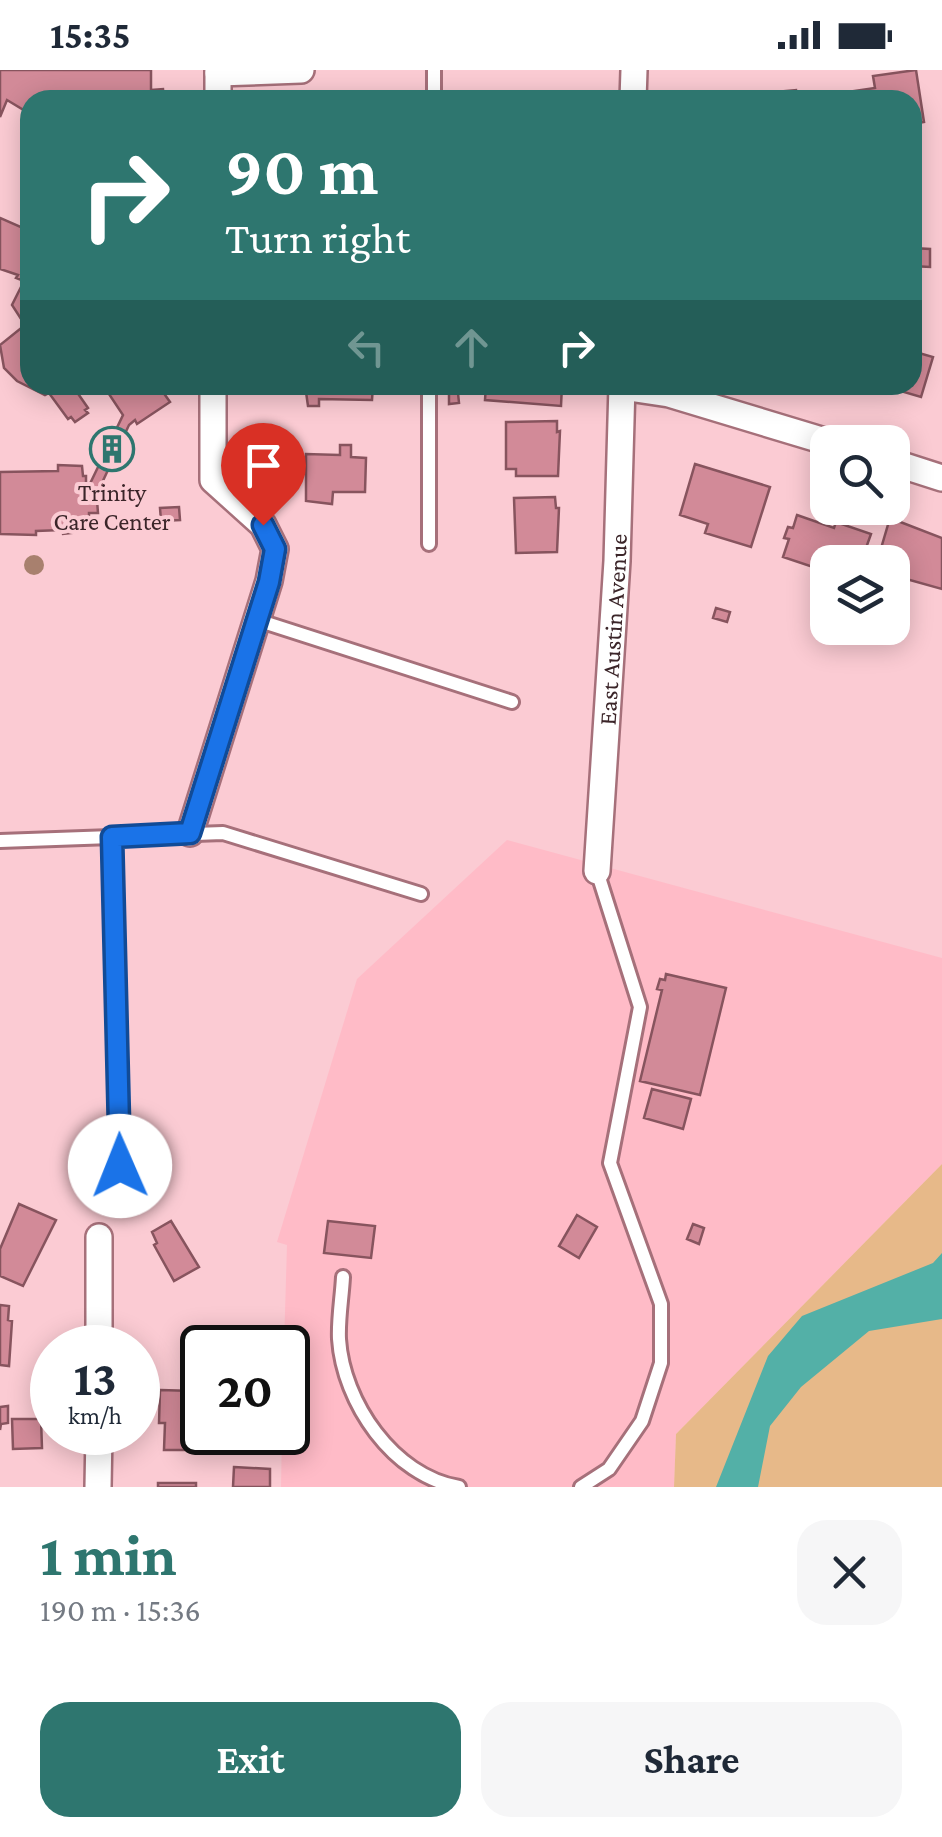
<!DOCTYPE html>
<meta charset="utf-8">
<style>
body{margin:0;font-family:"Crimson Pro",serif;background:#f6f6f7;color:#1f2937;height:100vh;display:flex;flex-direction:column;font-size:38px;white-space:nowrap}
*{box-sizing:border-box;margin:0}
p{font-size:32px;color:#747a83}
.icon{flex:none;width:55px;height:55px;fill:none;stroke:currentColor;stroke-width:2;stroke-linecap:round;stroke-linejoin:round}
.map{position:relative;height:1417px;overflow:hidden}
.sheet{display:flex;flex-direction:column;background:#fff;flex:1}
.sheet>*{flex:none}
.hud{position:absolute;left:20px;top:20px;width:902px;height:305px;border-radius:30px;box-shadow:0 5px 25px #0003;background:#2e766f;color:#fff;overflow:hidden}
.tools{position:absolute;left:810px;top:355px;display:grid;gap:20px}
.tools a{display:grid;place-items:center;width:100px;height:100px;border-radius:20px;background:#fff;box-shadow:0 5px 25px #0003;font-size:50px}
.speed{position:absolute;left:30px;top:1255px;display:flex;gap:20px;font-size:50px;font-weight:700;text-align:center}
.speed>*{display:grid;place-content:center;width:130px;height:130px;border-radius:50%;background:#fff;box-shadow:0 5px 25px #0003;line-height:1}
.speed small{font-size:25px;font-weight:400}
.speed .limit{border:5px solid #111;border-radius:15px;background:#fff;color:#111}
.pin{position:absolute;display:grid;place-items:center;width:85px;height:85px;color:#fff;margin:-102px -42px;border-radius:50% 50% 50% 0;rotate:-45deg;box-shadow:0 0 10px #0007}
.pin .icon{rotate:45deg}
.me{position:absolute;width:110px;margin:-55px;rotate:359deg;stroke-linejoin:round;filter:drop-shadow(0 0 8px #0008)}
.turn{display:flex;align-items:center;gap:35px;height:210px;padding:0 40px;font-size:45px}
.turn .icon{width:130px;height:130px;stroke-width:2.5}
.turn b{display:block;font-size:70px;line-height:85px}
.lanes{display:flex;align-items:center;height:95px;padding:0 40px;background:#0003;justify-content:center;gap:50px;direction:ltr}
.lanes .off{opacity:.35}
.round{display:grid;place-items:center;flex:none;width:105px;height:105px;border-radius:30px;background:#f6f6f7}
.overview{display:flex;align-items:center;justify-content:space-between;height:170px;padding:0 40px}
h1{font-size:60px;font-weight:700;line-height:75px;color:#2e766f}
.button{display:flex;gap:20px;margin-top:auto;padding:20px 40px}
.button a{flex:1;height:115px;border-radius:30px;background:#2e766f;color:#fff;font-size:40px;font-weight:700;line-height:115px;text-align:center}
.button a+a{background:#f6f6f7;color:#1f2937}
.status{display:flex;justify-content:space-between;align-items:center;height:70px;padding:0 50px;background:#fff;direction:ltr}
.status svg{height:28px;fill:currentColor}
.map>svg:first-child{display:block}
</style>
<div class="status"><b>15:35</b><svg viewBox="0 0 49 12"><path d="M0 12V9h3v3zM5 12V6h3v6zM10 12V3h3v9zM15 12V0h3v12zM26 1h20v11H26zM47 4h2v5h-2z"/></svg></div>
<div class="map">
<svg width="942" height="1417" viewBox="0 0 942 1417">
<rect width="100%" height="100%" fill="#fbcbd3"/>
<path fill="#ffbbc7" d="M507,770L942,888V1094L676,1364L674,1417H281L282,1363L288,1362V1278L284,1277L287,1175L277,1172L357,909Z"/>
<path fill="#e7b989" d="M942,1094V1417H674L676,1364Z"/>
<path fill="#53b0a7" d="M942,1183V1249L869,1261L801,1317L770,1356L758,1417H716L768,1286L802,1246L933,1193Z"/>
<path fill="#d28a98" stroke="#87545e" stroke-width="2.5" d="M0,0H151V20L163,19L164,30H30L27,42L7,30L0,47Z
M916,0L924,52L912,54V30H855L854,21L875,18L873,6Z
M796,20L797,30H765V23Z
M0,148L30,161V227L25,237L30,245V315H72L88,338L85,340L88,343L75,352L71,347L68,349L49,323L45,325L17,311L4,298L0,275L25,255L12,235L24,211L16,208L18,205L0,199Z
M912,178L930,179V197L912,196Z
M912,281L933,287L921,327L897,320L899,315H912Z
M103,315H158L170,332L137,354L135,350L129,355L94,430H97L98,443H89V449H85V458L72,459V463L63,464L62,460L36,461V465L0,464V402L58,401V395L82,396L83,406H86V422L123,345Z
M305,315H373L372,330L319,329V336H308Z
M486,315H562L561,336L485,330Z
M449,323H458L459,333L449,334Z
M557,351V362L560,361L558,406H516V399H506V352Z
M340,375H351V387L366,388L365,422H333L332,434L306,431V384L340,385Z
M695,394L770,417L751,477L705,463L708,454L680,445Z
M555,427L556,438H559L557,482L516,483L514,428Z
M179,437L180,450L161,451L160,438Z
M797,445L834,458L836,452L871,464L861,492H828V502L783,487L789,469L784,468L788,457L793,458Z
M890,448L942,468V519L892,505V492H877Z
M716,538L730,542L727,552L713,548Z
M666,904L726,918L700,1025L640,1011L662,920L657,919L660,909L665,910Z
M652,1019L691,1029L683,1059L644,1048Z
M19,1134L56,1150L23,1216L0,1206V1179Z
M577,1145L597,1157L579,1188L559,1176Z
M171,1151L199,1197L174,1211L154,1175L157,1173L152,1162Z
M328,1151L375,1156L371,1188L324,1183Z
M693,1154L704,1158L699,1174L687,1169Z
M0,1235L9,1236L8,1250L12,1251L9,1296L0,1295Z
M160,1320L194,1321V1334H201L200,1380H164L165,1353H159Z
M8,1336V1353L1,1354L0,1360V1337Z
M12,1349H41L42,1378L13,1379Z
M234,1397L270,1399V1417H233Z
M158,1413H196V1417H158Z"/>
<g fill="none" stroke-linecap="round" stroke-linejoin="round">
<defs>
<path id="lane" d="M434,30V0
M429,474V315
M257,550L512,632
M112,767L120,1096
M0,771L223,763L421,824
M343,1207C342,1227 338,1249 339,1269C343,1332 393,1406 459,1417
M581,1417L609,1399L642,1351L661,1293V1234L610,1093L640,937L597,801"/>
<g id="street">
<path d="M218,3L301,0"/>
<path d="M218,30V0"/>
<path d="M633,30L634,0"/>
<path d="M622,317L669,324L828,372"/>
<path d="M892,392L942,408"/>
<path d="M190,763L269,511L275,479L263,455L213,410V315"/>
<path id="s1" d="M597,801L617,491L622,315"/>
<path d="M99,1278V1167"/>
<path d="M98,1417L99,1362"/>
</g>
</defs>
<use href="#lane" stroke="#a6707a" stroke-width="18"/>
<use href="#street" stroke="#a6707a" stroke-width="30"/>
<use href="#lane" stroke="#fff" stroke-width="12"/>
<use href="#street" stroke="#fff" stroke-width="25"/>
</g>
<circle fill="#a8806e" cx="34" cy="495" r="10"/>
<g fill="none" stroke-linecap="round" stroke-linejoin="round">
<defs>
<path id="route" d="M120,1096L112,767L190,763L269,512L275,479L263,455"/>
</defs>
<use href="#route" stroke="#114b97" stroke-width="25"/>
<use href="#route" stroke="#1a73e8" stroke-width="18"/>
</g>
<defs>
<symbol id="building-ring" viewBox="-11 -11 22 22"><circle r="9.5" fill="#fbcbd3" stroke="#2e766f" stroke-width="1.5"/><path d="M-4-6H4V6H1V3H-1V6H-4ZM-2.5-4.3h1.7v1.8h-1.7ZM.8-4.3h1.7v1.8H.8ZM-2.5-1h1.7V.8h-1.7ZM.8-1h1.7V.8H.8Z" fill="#2e766f"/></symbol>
</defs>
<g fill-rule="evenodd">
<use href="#building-ring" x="87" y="354" width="50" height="50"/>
</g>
<g text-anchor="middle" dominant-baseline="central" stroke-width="8" stroke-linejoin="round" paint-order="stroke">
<g font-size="25" fill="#3b2529" stroke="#fbcbd3">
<text x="112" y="422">Trinity<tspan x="112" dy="29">Care Center</tspan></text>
</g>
<g font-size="25" fill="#3b2529" stroke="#fbcbd3">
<text stroke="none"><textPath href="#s1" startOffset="242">East Austin Avenue</textPath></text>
</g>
</g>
</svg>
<div class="tools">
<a><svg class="icon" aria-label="search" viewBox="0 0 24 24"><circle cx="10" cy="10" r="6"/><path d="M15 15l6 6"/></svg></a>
<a><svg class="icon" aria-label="layers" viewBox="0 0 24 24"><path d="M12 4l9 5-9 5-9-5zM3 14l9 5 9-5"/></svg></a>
</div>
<div class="speed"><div>13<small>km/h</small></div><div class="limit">20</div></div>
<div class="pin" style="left:263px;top:455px;background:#d93025"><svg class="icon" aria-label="arrive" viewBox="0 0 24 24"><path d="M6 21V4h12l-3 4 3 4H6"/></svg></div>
<svg class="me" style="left:120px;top:1096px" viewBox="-20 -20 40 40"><circle r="19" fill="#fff"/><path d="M0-13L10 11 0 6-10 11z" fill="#1a73e8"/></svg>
<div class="hud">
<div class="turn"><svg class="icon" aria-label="right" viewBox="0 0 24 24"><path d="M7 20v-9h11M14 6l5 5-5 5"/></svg><div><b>90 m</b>Turn right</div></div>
<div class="lanes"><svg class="icon off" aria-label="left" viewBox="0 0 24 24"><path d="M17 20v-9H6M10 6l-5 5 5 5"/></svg><svg class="icon off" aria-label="ahead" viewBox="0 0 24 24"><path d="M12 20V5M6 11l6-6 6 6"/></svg><svg class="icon" aria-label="right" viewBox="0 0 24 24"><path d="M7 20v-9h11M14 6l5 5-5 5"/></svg></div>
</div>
</div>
<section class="sheet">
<div class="overview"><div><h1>1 min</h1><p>190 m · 15:36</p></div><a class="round"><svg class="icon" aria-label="close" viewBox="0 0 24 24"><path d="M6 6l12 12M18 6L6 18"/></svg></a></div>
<div class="button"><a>Exit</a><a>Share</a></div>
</section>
